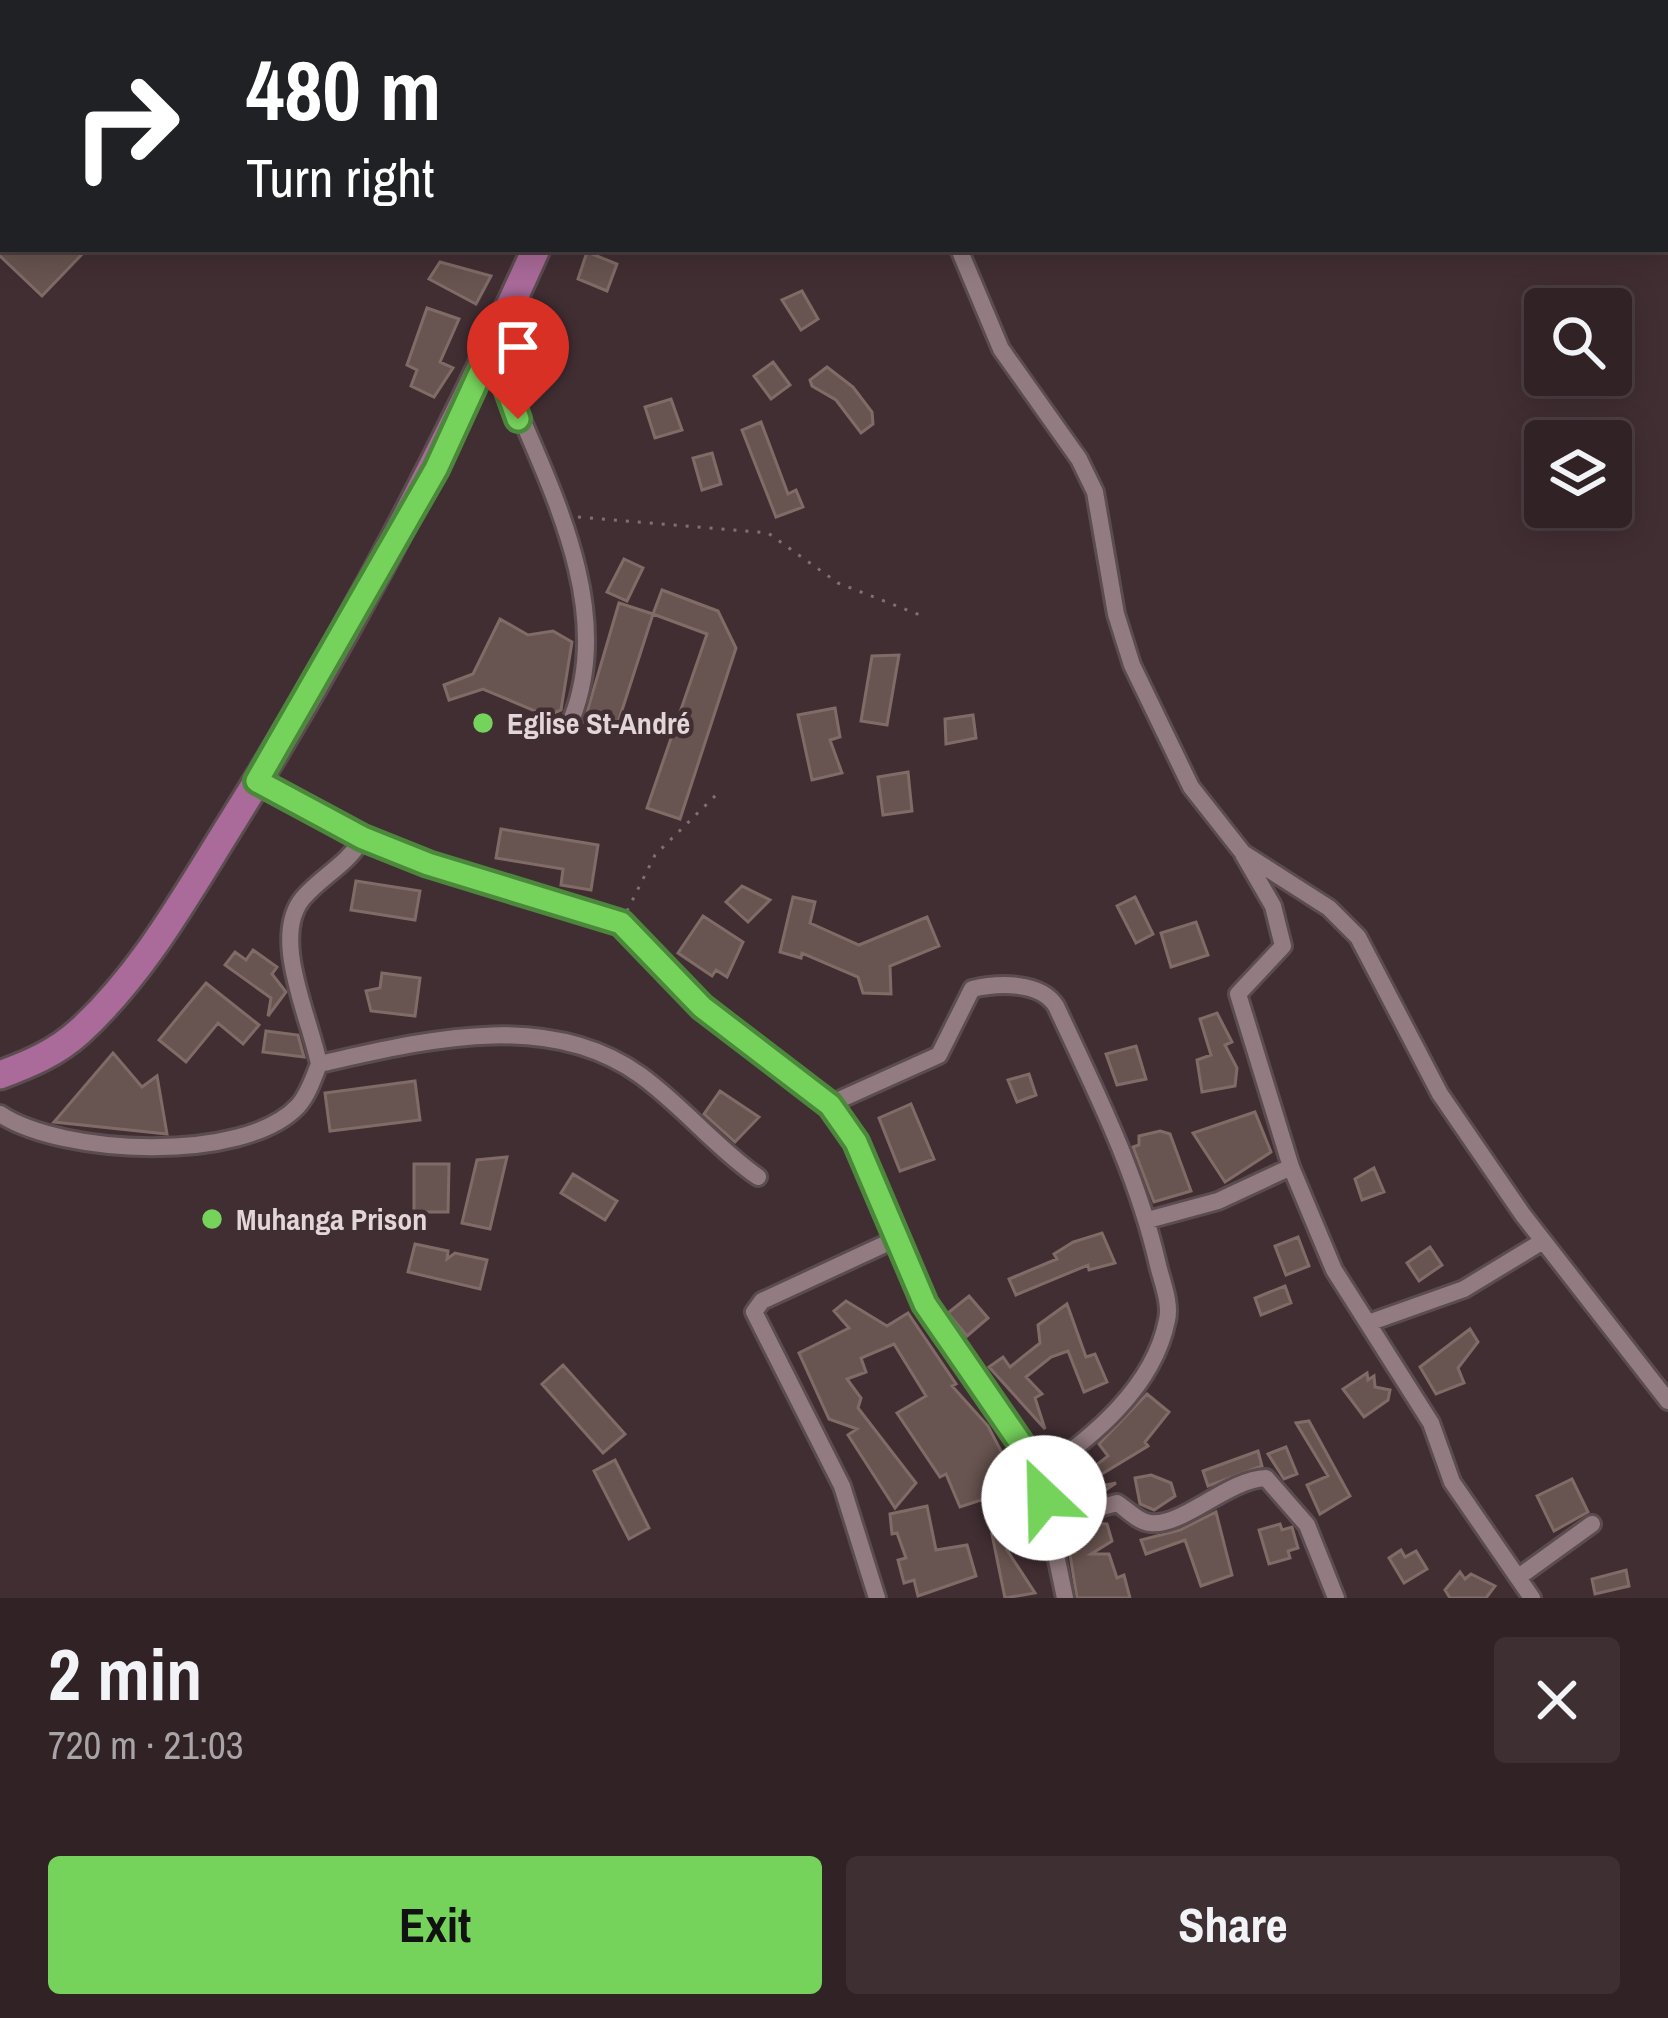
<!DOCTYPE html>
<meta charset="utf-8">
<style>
body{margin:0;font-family:"Archivo Narrow",sans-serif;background:#3d2f32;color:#f1f3f6;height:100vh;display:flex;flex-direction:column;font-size:45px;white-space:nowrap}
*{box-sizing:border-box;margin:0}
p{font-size:39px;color:#a8a4a7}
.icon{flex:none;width:66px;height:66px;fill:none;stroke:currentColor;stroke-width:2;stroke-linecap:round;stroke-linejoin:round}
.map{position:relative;height:1598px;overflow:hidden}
.details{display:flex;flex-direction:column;background:#312226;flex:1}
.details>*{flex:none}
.hud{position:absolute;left:0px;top:0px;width:1668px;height:252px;box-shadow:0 6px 30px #0003,0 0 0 3px #4c3f43;background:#202124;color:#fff;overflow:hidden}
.controls{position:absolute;left:1524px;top:288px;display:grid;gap:24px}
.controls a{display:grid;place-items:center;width:108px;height:108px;border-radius:12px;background:#312226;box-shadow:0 6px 30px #0003,0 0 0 3px #4c3f43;font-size:60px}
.pin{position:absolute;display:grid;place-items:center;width:102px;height:102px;color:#fff;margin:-123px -51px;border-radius:50% 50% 50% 0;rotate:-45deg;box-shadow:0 0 12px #0007}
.pin .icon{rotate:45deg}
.me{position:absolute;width:132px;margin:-66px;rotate:336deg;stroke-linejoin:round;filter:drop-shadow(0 0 9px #0008)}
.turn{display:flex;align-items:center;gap:42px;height:252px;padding:0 48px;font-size:54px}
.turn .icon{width:156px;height:156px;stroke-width:2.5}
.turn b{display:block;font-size:84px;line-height:102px}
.round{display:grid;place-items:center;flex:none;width:126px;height:126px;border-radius:12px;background:#3d2f32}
.headline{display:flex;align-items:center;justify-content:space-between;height:204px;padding:0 48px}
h1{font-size:72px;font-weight:700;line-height:90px}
.action{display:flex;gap:24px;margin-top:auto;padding:24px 48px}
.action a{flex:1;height:138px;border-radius:12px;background:#75d25b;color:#111;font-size:48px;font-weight:700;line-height:138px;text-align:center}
.action a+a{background:#3d2f32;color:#f1f3f6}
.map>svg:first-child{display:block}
</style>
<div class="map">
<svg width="1668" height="1598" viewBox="0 0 1668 1598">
<rect width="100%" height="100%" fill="#412e33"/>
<path fill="#685450" stroke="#806b67" stroke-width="3" d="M0,249H87L42,296L0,256Z
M587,252L617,264L607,291L578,279Z
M440,262L491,276L476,304L429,279Z
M802,291L818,319L801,330L782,300Z
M427,308L459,319L440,362L453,368L434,397L411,386L417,370L407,365Z
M773,362L790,385L771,399L754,376Z
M827,367L853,387L872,412L873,424L861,433L836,400L812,386L810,380Z
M671,399L682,430L655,438L645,407Z
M761,422L788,494L796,490L803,507L776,517L742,430Z
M712,453L721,484L702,490L693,458Z
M624,559L643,568L627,601L607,592Z
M662,590L718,611L736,648L680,819L647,808L707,634L653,614Z
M619,603L653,614L615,732L584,722Z
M500,619L528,635L553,631L572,642L561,710L547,716L483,689L449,700L444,685L473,674Z
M899,655L887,725L861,721L872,656Z
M835,708L840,737L830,740L842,773L812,780L798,715Z
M973,715L976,738L946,744L945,719Z
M908,772L912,811L883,815L878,777Z
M501,829L598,845L591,890L561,885L563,869L496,858Z
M356,881L420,891L415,920L351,910Z
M742,886L770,900L748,922L726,902Z
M793,897L815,902L810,923L859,945L927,917L939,946L890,966L891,994L863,993L858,977L802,953L801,958L780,952Z
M1135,897L1153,934L1136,943L1117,906Z
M703,916L743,942L727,977L716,970L712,976L678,953Z
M1196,922L1208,955L1171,967L1161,933Z
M253,950L277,967L272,974L286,992L268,1016L271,998L225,965L235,952L246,960Z
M382,973L420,978L415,1016L371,1011L366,991L380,988Z
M206,983L259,1025L243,1044L218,1023L186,1062L159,1040Z
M1217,1013L1232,1042L1225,1045L1237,1068L1235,1086L1202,1092L1197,1060L1211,1055L1200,1019Z
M266,1031L298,1035L304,1057L263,1052Z
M1136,1046L1146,1079L1117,1085L1106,1054Z
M113,1053L142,1087L157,1076L167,1134L54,1122Z
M1029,1074L1036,1095L1017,1102L1008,1080Z
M415,1081L420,1120L330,1131L325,1093Z
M720,1091L759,1117L735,1142L704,1114Z
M911,1104L934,1159L900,1171L879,1118Z
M1255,1112L1271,1152L1225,1182L1193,1133Z
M1160,1131L1170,1134L1191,1191L1154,1202L1133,1147L1139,1145V1136Z
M507,1157L490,1229L462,1223L477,1160Z
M414,1164H449L448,1212H414Z
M1374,1168L1384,1192L1362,1200L1355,1179Z
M573,1174L617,1201L605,1220L561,1193Z
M1102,1233L1115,1263L1089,1270L1088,1265L1016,1295L1009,1279L1057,1259L1054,1254L1073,1242Z
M1298,1237L1309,1266L1286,1275L1275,1246Z
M415,1244L448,1251L447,1259L455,1253L487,1260L480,1289L408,1272Z
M1430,1247L1442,1265L1419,1281L1407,1263Z
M1285,1286L1291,1303L1261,1315L1255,1298Z
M969,1296L988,1318L967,1336L948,1313Z
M846,1301L887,1326L908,1313L956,1384L952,1386L988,1426L1029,1505L1009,1512L1023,1544L1007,1550L1035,1593L1005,1598L986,1505L981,1500L960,1507L946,1474L940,1477L897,1413L926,1396L894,1344L861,1358L866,1372L847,1379L861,1398L858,1408L916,1483L895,1508L848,1435L857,1429L829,1419L799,1353L849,1328L834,1311Z
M1067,1304L1086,1357L1095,1354L1107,1382L1084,1392L1068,1351L1051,1357L1026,1377L1042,1394L1035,1398L1045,1429L989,1367L1003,1357L1010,1367L1040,1343L1038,1325Z
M1470,1329L1478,1342L1458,1368L1464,1383L1436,1394L1420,1367Z
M563,1365L625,1434L603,1453L542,1384Z
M1367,1373L1368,1380L1374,1376L1375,1387L1390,1390L1388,1400L1364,1417L1343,1389Z
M1147,1394L1169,1412L1145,1442L1148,1446L1087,1483L1082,1476L1108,1456L1099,1444Z
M1309,1421L1350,1496L1320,1514L1307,1485L1328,1476L1296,1423Z
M1286,1447L1297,1474L1284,1479L1268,1454Z
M1258,1451L1262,1466L1208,1486L1203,1471Z
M615,1460L649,1528L629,1539L594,1471Z
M1066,1471L1071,1492L1116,1483L1098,1495L1062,1504L1053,1480Z
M1151,1475L1171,1483L1175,1496L1154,1510L1140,1504L1135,1478Z
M1572,1479L1588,1512L1554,1531L1537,1496Z
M927,1506L936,1550L967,1545L976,1576L918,1596L914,1580L904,1583L898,1560L906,1558L897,1533L892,1534L890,1514Z
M1216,1512L1232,1575L1201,1586L1185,1540L1146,1554L1141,1540L1180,1530Z
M1090,1523L1107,1524L1112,1541L1091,1554H1109L1117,1578L1124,1575L1130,1598H1077L1066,1530Z
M1280,1524L1282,1530L1292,1527L1298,1548L1288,1551L1290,1558L1269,1564L1259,1530Z
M1401,1550L1405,1557L1416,1551L1427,1569L1404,1583L1389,1558Z
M1626,1570L1629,1586L1595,1594L1592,1579Z
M1460,1572L1465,1579L1471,1574L1495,1586L1486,1598H1450L1445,1590Z"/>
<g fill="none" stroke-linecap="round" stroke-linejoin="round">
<defs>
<path id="minor" d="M903,0V3
M959,249L1001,349L1079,459L1095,492L1116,614L1132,665L1191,787L1243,853L1329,908L1358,937L1440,1094L1523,1215L1668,1401
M492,347C534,460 620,596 572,718
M257,781L363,838L428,864L621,924L702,1007L830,1104L856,1142L944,1338L1039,1474L1065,1598
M1243,854L1273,906L1283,946L1238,994L1291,1167L1334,1270L1431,1423L1452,1482L1532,1598
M319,1064C423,1041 546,1008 640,1075C683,1106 715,1147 758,1177
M830,1104L939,1055L972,989C998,983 1040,981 1056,1006C1096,1092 1137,1173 1158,1265C1162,1282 1171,1303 1167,1320C1154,1387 1092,1438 1039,1474
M0,1114C61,1155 244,1164 298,1106C308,1095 314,1077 319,1064C310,1018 270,937 303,898C323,875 347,865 363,838
M1148,1220L1218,1201L1291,1167
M1371,1322L1464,1289L1543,1241
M1049,1521L1117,1503C1127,1509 1138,1522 1150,1523C1181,1528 1228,1479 1266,1478L1307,1525L1336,1598
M1520,1576L1592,1524
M877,1598L842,1486L754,1312L762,1301L896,1239"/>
<path id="trunk" d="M674,3L676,0
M0,1075C29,1064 56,1053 79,1032C144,973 188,892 234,819C349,634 447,448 536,249"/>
</defs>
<use href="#minor" stroke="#5b4c50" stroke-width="22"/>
<use href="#trunk" stroke="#5b4c50" stroke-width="33"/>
<path stroke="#807074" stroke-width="3" stroke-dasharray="3 9" stroke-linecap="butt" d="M613,0L616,3
M578,517L768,533L838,583L925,617
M627,911L655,855L716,795"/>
<use href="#minor" stroke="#927c81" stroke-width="16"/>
<use href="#trunk" stroke="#aa6a9a" stroke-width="27"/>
</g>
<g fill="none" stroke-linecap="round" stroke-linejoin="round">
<defs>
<path id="route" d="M518,419L492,347L436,469L257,781L363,838L428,864L621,923L702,1007L830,1105L856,1142L925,1304L1022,1445L1039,1474L1044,1498"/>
</defs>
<use href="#route" stroke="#4c883b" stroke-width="30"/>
<use href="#route" stroke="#75d25b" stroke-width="21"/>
</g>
<g fill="#75d25b" stroke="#412e33" stroke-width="4.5">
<circle cx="483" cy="723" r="12"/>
<circle cx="212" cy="1219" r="12"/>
</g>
<g text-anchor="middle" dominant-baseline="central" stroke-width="9" stroke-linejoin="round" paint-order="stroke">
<g font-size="30" font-weight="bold" fill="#e2d6d8" stroke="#412e33" text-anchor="start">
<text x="507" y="723">Eglise St-André</text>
<text x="236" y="1219">Muhanga Prison</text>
</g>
</g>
</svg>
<div class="controls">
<a><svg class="icon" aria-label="search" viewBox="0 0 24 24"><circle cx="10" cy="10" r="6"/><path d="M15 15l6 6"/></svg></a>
<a><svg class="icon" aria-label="layers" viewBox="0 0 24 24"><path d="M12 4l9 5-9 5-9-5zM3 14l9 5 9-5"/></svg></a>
</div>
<div class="pin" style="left:518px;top:419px;background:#d93025"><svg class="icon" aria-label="arrive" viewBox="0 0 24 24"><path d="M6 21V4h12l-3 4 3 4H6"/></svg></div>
<svg class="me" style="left:1044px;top:1498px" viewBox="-20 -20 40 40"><circle r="19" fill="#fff"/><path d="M0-13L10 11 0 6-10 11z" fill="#75d25b"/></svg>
<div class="hud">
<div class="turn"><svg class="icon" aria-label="right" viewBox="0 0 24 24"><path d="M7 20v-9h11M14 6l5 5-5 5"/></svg><div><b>480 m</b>Turn right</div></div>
</div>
</div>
<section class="details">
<div class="headline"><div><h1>2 min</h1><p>720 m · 21:03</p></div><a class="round"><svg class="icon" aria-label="close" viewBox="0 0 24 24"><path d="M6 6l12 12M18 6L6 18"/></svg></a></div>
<div class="action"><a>Exit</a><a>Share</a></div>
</section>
